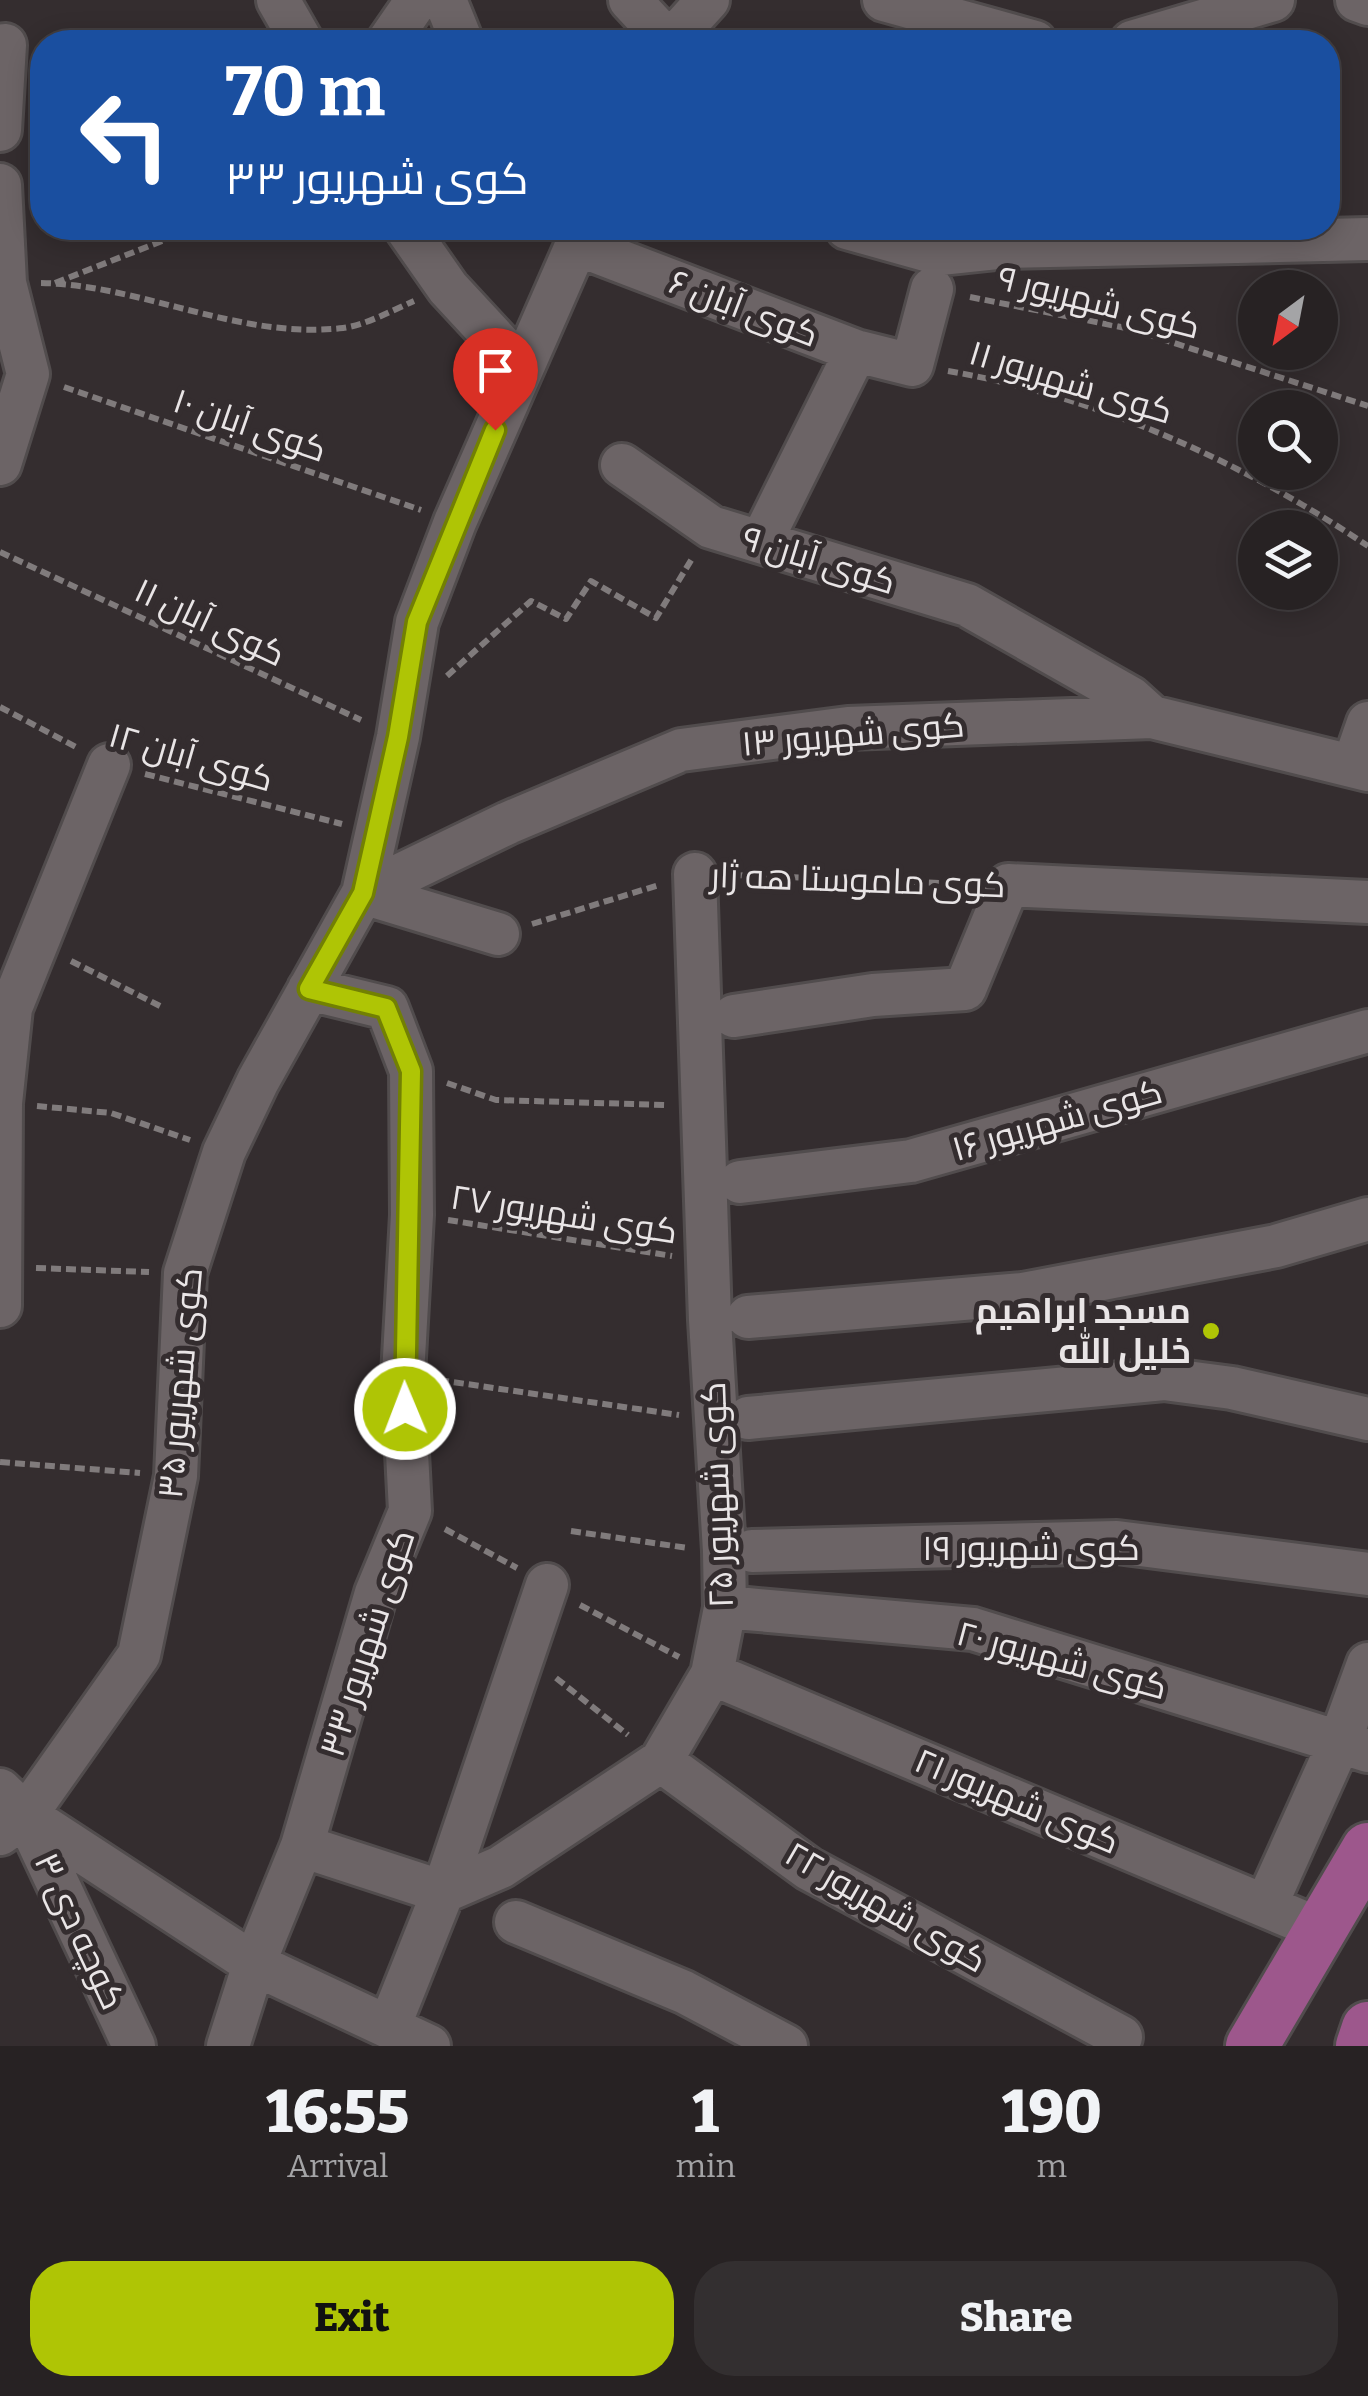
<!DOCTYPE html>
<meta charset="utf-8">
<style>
body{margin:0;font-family:Bitter,Cairo,serif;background:#332f30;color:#f1f3f6;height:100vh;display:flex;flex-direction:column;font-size:38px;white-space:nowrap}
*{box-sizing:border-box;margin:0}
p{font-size:32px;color:#a4a4a6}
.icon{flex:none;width:55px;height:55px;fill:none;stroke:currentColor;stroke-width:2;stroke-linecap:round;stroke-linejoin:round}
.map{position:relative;height:2046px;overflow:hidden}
.side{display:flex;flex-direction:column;background:#272223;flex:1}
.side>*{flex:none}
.top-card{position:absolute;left:30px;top:30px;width:1310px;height:210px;border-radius:40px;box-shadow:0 5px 25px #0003,0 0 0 2px #433f41;background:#1a4fa0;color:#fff;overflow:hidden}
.needle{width:65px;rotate:212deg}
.tools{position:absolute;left:1238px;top:270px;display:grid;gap:20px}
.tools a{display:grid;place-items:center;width:100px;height:100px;border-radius:50%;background:#272223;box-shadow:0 5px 25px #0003,0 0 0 2px #433f41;font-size:50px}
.pin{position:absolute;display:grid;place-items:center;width:85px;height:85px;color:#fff;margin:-102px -42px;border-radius:50% 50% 50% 0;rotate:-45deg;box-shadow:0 0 10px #0007}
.pin .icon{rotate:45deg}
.me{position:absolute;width:110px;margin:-55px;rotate:359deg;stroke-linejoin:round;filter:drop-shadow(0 0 8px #0008)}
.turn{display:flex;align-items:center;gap:35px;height:210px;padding:0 30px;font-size:45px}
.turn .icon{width:130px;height:130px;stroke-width:2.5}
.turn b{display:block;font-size:70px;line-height:85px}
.eta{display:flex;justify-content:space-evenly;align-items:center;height:170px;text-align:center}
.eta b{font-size:60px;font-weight:800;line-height:70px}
.action{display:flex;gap:20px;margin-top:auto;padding:20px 30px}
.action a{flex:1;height:115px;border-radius:40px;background:#afc505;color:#111;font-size:40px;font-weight:800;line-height:115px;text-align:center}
.action a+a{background:#332f30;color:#f1f3f6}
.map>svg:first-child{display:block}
</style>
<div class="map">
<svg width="1368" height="2046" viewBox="0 0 1368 2046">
<rect width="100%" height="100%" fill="#342d2f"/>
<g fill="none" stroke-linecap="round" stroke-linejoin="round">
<defs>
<path id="minor" d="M278,0L302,42
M445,0L462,42
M630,0L669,42
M884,0L1035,42
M1357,0L1368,4
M388,42L417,0
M670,42L708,0
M1132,42L1273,0
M0,130L5,45
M0,185L5,283L28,374L0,464
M406,228L448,288L522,368
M847,228L940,254L1006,247
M1008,228L1006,247L1368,239
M578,245L856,351L912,365L932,289
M622,465L711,527L967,605L1131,698L1152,717
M761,542L856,351
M1353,766L1368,723
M363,893L508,823L681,750L848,728L1152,717L1368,770
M363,893L498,934
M734,1016L873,995L965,989L1008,885L1368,902
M740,1182L911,1161L1368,1031
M0,1306L1,1103L11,1008L109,765
M748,1317L1023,1294L1276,1246L1368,1219
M748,1418L1164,1379L1232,1388L1368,1419
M752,1551L1117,1542L1368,1574
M747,1609L973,1629L1368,1751
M712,1674L1322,1930
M661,1761L809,1869L1121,2037
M0,1790L26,1815L254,1964L429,2046
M26,1816L134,2046
M0,1834L26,1815L139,1655L176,1476L185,1273L224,1152L258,1081L363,893L398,737L417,622L455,522L584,228
M302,1846L443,1892L547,1585
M1266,1905L1340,1741L1368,1664
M516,1922L684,1992L786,2046
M389,2027L443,1892L501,1867L661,1761L712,1674L725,1608L724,1551L710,1320L695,874
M228,2046L254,1964L302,1846L376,1593L410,1511L403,1375L412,1215L411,1071L387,1008L309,989"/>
<path id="major" d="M1252,2046L1368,1849
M1362,2046L1368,2028"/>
</defs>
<use href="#minor" stroke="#514c4d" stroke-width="48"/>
<use href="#major" stroke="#514c4d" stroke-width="58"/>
<path stroke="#807b7c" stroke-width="6" stroke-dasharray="10 5" stroke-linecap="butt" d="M41,283C143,285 239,340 343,328C366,325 393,310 414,301
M55,283L195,228
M970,297L1131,329L1368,406
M948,371C1099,397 1241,461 1368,546
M64,387L421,510
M0,552L361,720
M447,676L531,601L566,619L591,581L656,618L693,557
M0,707L78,748
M145,774L342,824
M734,875L967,884
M532,924L659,885
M71,961L160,1006
M447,1083L496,1100L666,1105
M37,1106L111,1113L190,1140
M448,1220L672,1256
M36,1268L149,1272
M439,1380L679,1415
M0,1462L140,1473
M445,1529L517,1568
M571,1531L688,1548
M580,1605L679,1657
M556,1678L628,1735"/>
<use href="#minor" stroke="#6c6466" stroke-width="42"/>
<use href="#major" stroke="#9d578c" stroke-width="52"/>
</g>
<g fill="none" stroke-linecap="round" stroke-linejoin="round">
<defs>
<path id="route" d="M405,1409L411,1071L386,1008L309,989L363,893L398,737L417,622L495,430"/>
</defs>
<use href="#route" stroke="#728003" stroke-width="25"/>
<use href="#route" stroke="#afc505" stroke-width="18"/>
</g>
<circle fill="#afc505" stroke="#342d2f" stroke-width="4" cx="1211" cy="1331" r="10"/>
<g text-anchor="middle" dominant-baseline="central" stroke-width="10" stroke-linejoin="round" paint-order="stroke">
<g font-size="35" fill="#e9e5e6" stroke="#342d2f">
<text transform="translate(1099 302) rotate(14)">کوی شهریور ۹</text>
<text transform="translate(744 308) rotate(21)">کوی آبان ۶</text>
<text transform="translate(1071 382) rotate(17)">کوی شهریور ۱۱</text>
<text transform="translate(250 425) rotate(19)">کوی آبان ۱۰</text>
<text transform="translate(819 560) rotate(17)">کوی آبان ۹</text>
<text transform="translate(210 622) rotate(25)">کوی آبان ۱۱</text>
<text transform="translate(853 734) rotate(-5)">کوی شهریور ۱۳</text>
<text transform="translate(191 757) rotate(16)">کوی آبان ۱۲</text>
<text transform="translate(858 880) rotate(2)">کوی ماموستا هه ژار</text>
<text transform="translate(1057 1120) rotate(-16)">کوی شهریور ۱۶</text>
<text transform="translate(564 1214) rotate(9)">کوی شهریور ۲۷</text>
<text transform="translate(180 1383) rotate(-85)">کوی شهریور ۳۵</text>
<text transform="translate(717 1495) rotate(-92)">کوی شهریور ۲۵</text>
<text x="1031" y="1548">کوی شهریور ۱۹</text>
<text transform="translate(367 1643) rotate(-72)">کوی شهریور ۳۳</text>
<text transform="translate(1062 1660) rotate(15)">کوی شهریور ۲۰</text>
<text transform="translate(1017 1801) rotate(23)">کوی شهریور ۲۱</text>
<text transform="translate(886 1907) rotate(30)">کوی شهریور ۲۲</text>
<text transform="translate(80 1931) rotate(65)">کوچه دی ۳</text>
</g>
<g font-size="35" font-weight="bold" fill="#e9e5e6" stroke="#342d2f" text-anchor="end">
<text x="1191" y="1311">مسجد ابراهیم<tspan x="1191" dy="40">خلیل الله</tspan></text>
</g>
</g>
</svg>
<div class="tools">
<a><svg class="needle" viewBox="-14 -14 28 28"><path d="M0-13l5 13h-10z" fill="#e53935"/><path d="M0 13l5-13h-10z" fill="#a4a4a6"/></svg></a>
<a><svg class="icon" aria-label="search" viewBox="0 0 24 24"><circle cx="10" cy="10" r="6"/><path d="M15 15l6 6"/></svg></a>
<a><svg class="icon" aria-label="layers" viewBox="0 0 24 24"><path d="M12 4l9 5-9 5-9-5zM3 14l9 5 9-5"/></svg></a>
</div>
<div class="pin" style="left:495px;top:430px;background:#d93025"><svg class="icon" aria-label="arrive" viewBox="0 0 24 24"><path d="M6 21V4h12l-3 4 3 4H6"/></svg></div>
<svg class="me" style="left:405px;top:1409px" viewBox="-20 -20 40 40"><circle r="17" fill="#afc505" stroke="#fff" stroke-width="3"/><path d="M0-11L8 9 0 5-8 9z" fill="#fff"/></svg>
<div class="top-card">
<div class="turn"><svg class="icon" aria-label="left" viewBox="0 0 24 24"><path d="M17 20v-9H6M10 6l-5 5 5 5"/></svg><div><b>70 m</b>کوی شهریور ۳۳</div></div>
</div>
</div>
<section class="side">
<div class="eta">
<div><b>16:55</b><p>Arrival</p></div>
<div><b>1</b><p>min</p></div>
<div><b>190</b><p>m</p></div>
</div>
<div class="action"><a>Exit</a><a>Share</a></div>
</section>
